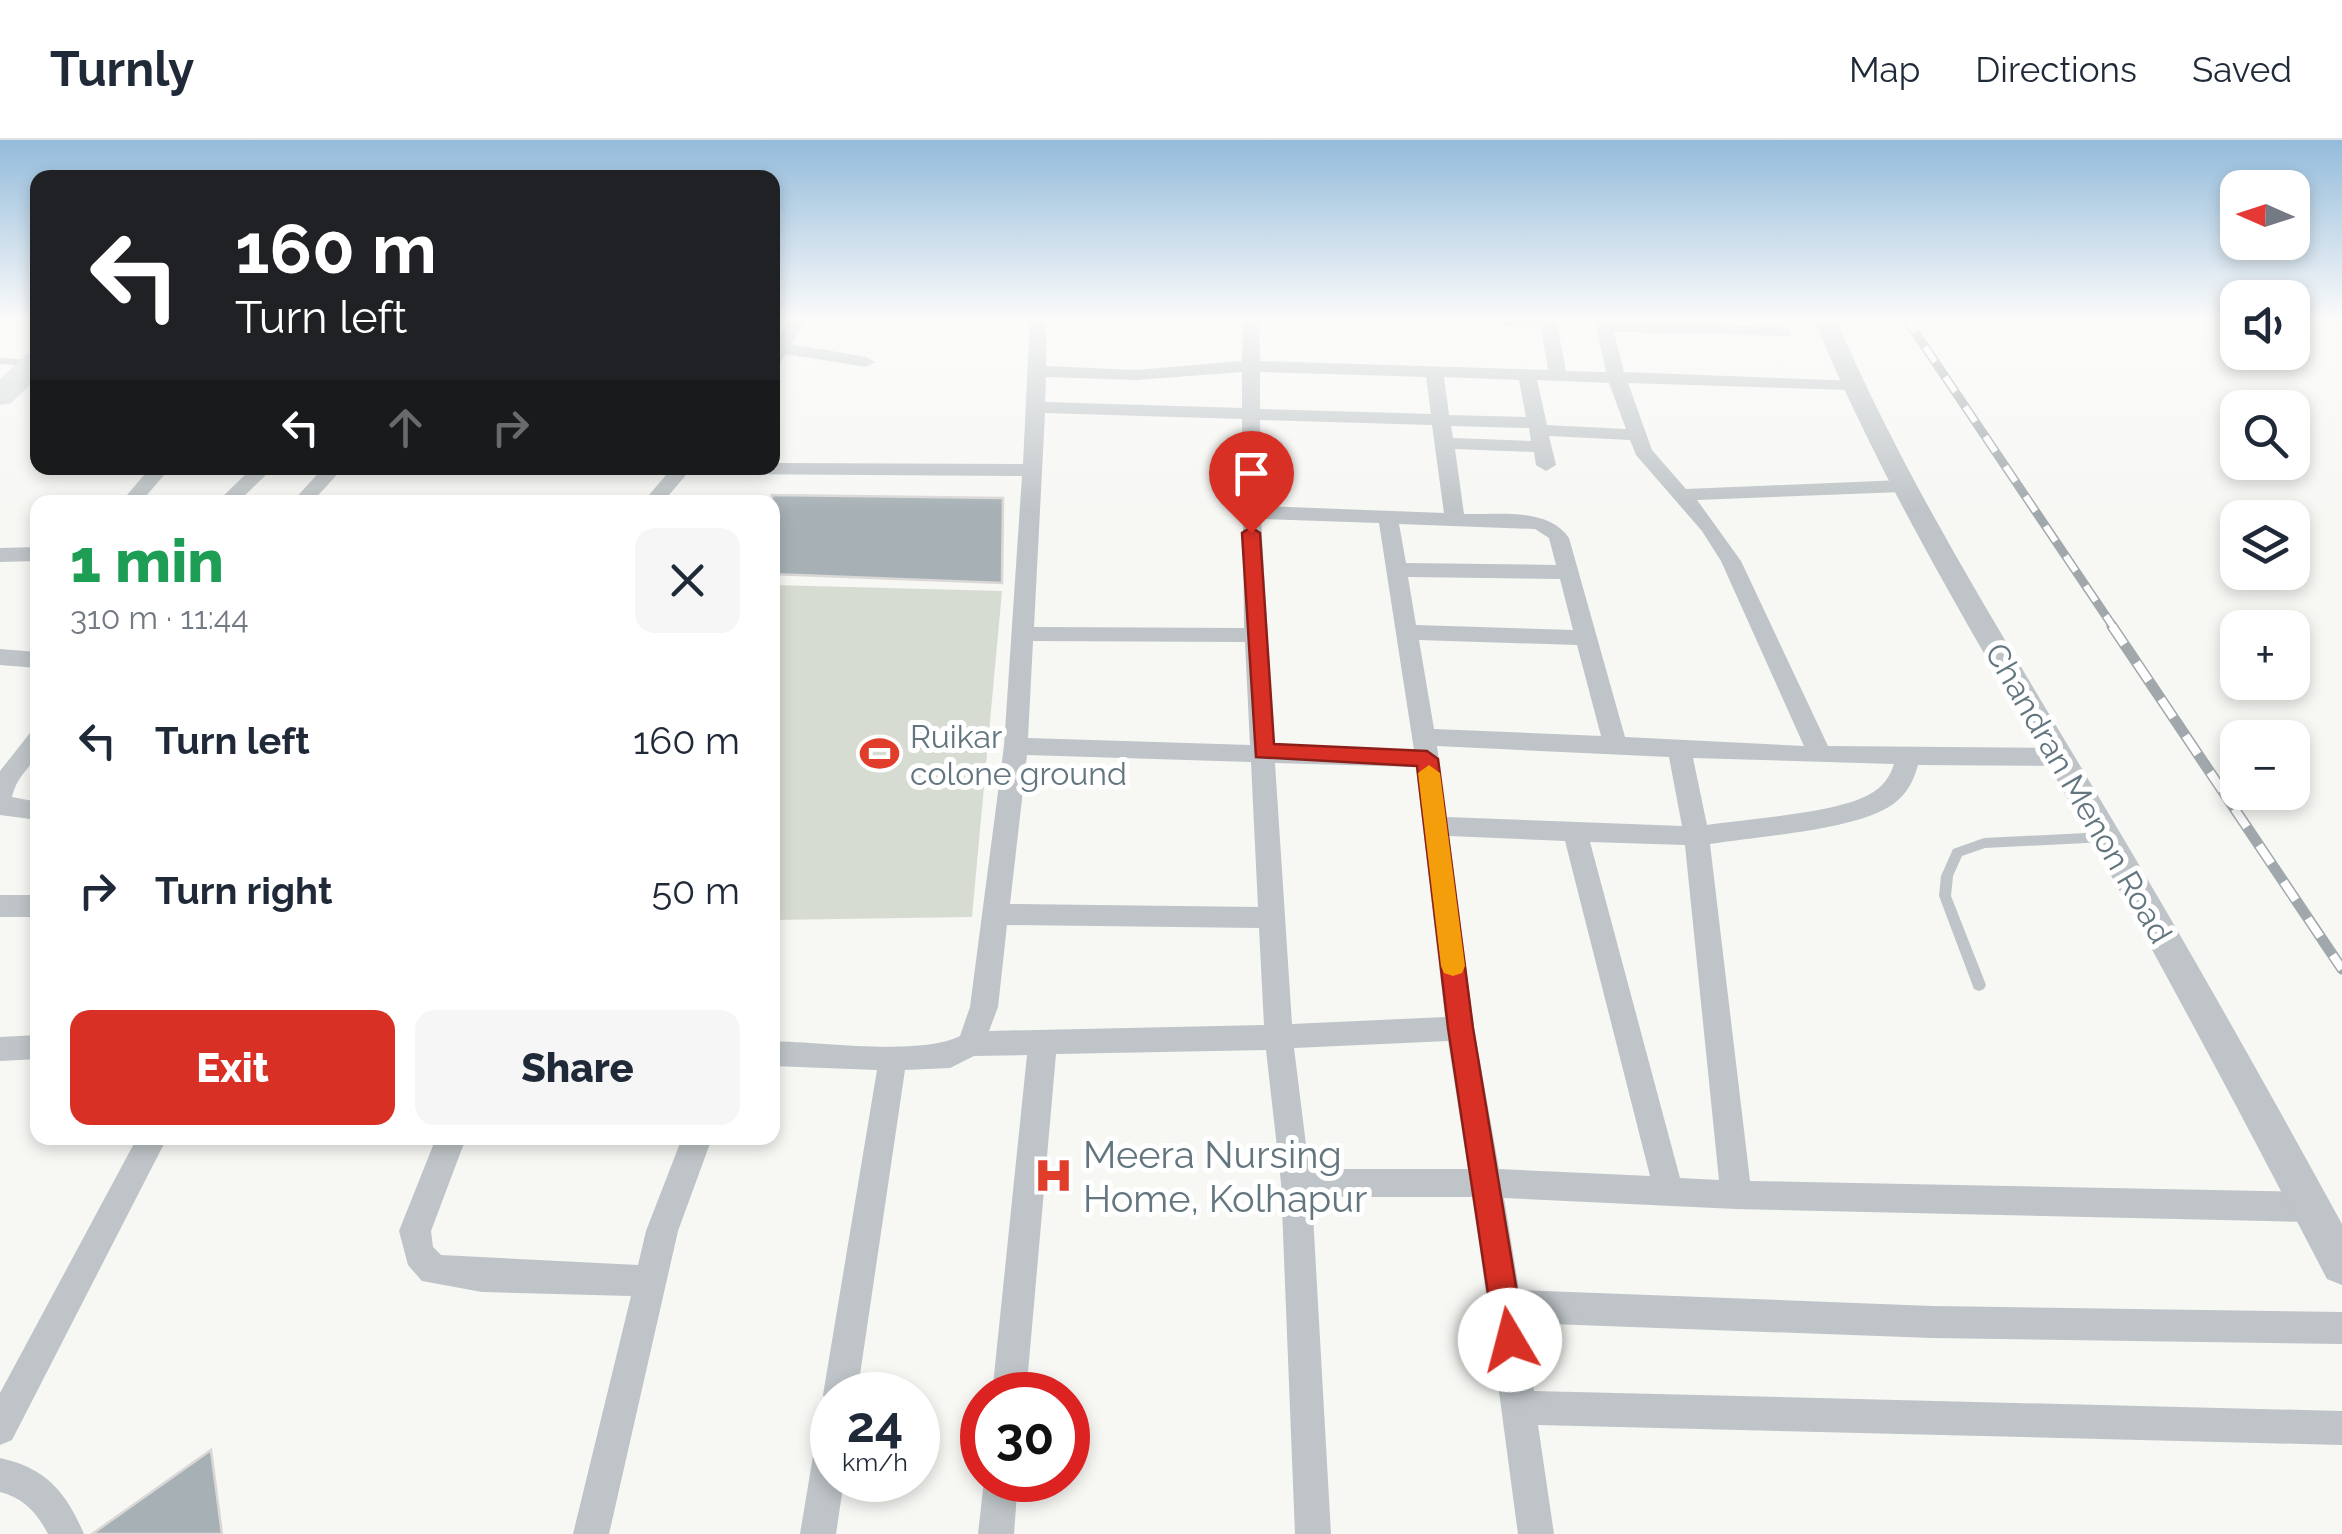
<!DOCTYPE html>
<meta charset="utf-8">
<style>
body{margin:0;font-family:Raleway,sans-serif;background:#f6f6f7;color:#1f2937;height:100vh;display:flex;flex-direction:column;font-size:38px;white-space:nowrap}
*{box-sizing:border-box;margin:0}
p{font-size:32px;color:#747a83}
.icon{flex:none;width:55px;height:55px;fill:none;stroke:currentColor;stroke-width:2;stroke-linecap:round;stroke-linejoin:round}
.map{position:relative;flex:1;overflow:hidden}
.panel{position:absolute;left:30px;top:355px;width:750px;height:650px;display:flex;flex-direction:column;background:#fff;border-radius:20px;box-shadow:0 5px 15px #0003}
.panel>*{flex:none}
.top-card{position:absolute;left:30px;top:30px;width:750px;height:305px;border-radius:20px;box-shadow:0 5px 15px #0003;background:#202124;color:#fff;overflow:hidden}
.needle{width:65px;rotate:273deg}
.buttons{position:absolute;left:2220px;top:30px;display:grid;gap:20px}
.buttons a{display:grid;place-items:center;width:90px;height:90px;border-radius:20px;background:#fff;box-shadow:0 5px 15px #0003;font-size:50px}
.speed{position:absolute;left:810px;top:1232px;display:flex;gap:20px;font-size:50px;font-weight:700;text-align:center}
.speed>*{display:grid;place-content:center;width:130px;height:130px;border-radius:50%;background:#fff;box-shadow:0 5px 15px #0003;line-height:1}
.speed small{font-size:25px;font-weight:400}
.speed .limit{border:15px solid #d22;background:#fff;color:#111}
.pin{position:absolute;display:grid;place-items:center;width:85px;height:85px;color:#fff;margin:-102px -42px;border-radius:50% 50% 50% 0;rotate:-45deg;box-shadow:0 0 10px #0007}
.pin .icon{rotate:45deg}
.me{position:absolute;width:110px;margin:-55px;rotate:352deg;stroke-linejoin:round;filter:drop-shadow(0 0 8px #0008)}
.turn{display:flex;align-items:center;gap:35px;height:210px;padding:0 40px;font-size:45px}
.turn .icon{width:130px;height:130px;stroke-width:2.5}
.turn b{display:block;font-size:70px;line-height:85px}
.lanes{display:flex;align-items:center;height:95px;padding:0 40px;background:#0003;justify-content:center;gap:50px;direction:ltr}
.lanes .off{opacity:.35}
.round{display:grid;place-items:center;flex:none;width:105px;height:105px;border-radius:20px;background:#f6f6f7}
.overview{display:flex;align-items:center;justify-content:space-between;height:170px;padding:0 40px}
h1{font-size:60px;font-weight:800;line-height:75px;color:#1e9e55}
.primary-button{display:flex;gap:20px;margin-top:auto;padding:20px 40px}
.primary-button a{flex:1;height:115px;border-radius:20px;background:#d93025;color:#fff;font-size:40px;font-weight:800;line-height:115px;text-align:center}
.primary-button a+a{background:#f6f6f7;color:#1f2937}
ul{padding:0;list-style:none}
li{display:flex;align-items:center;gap:30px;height:150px;padding:0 40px}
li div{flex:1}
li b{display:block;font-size:38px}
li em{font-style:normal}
header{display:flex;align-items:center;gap:60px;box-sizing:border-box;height:140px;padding:0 50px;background:#fff;border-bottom:2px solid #e0e1e3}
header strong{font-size:48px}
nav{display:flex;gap:55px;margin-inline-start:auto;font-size:35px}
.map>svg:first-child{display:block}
</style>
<header>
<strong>Turnly</strong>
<nav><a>Map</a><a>Directions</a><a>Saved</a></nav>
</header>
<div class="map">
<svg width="2342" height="1394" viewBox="0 0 2342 1394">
<rect width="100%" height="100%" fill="#f7f7f4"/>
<path fill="#d7dcd3" d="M773,445L1002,451L972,777L773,780Z"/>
<path fill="#a7b1b5" stroke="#d9d8d7" stroke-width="2.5" d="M772,355L1003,358L1002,443L772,434Z
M211,1310L222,1394H92Z"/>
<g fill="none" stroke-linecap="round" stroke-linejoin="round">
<path fill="#bec4c7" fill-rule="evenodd" d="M0,218L32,220L36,223L32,226L0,224Z
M2106,692L2110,694L2112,697L2110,700L2106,702L1985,708L1962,716L1953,736L1951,756L1986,845L1984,849L1979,851L1974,849L1939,756L1941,736L1953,709L1984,698Z"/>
<path fill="#bec4c7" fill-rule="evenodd" d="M791,177H808L792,204L866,217L875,222L866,227L786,214L780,223L772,224V201H776Z
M1030,177H1046V226L1136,230L1242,221L1243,177H1259L1260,221L1548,230L1541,187L1366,182L1358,177H1556L1566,231L1606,232L1594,177H1610L1612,182L1784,187L1790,188V196L1614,192L1624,232L1856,241V249L1850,250L1628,243L1652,310L1686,349L1902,340L1912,346L1902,352L1697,360L1741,421L1828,606L2060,608L2072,617L2060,626L1918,625C1913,643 1905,658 1887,668C1847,691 1758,696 1710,704L1750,1041L2311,1052L2322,1057L2326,1067L2322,1077L2311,1082L1736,1069L1504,1058L1519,1150L1932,1166L2342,1172V1204L1932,1198L1524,1183L1534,1251L2342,1271V1305L1538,1285L1554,1394H1518L1473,1057H1312L1331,1394H1295L1281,1043L1266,910L1056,914L1026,1255H992L1027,915L974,916L950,928L905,930L857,1255H832V1269L828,1267L823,1255L877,930L772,926V901C819,902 921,916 960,896L970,867L1004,606L1022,336L704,334L694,328H772V323L1023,324ZM1242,232V268L1045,262L1046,237L1136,240ZM1260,232L1426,237L1431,274L1260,269ZM1444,237L1519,240L1526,277L1449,275ZM1537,240L1609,243L1626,289L1547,285ZM1045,273L1242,279L1244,488L1034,487ZM1260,280L1432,285L1444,373L1261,366ZM1451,286L1529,288L1531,301L1453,298ZM1549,296L1630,300L1636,315L1702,391L1721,421L1804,606L1625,597L1569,398C1548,367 1498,375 1464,374L1455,309L1534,312L1536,325L1546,331L1556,325ZM1261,379L1379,383L1414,610L1274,605ZM1399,384L1535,389L1549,398L1556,425L1406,423ZM1408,437L1560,439L1573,490L1416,485ZM1419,500L1577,505L1601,596L1434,589ZM1033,501L1245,502L1250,605L1028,598ZM1437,606L1669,617L1682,686L1446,677ZM1027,615L1251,622L1258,767L1010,764ZM1693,618L1894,624C1890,637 1883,647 1870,654C1838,673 1747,679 1707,685ZM1275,623L1416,627L1445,877L1292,884ZM1449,696L1565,701L1650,1036L1499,1029L1474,888ZM1590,702L1685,705L1719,1040L1680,1038ZM1007,785L1259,788L1264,885L989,891L998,867ZM1448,901L1468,1029H1309L1294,908Z
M2327,177H2342V186Z
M150,328H170L141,362H121Z
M252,328H273L238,362H217Z
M323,328H343L312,362H292Z
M672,328H692L663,362H643Z
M38,407V421L0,422V408Z
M0,509L38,512V528L0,525Z
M38,591C38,633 20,625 12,657L38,662V680L0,675V631L30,593Z
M0,755H38V777H0Z
M38,895V919L0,921V897Z
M137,998H167L12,1300L0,1305V1253Z
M436,998H466L431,1091L433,1107L441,1115L638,1125L646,1091L682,998H712L678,1091L609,1394H573L631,1156L482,1152L422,1141L408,1125L399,1091Z
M832,1287V1340H844L836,1394H800L815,1304L820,1292Z
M0,1318C46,1328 66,1352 84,1394H48C37,1373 24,1358 0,1352Z
M984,1340H1018L1014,1394H978Z"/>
<path fill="#bec4c7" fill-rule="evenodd" d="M1813,177H1835C1906,343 2002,494 2094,649C2180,792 2262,938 2342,1084V1145L2327,1139C2242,976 2156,813 2064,652C1975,496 1881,344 1813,177Z"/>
<path fill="#d4d9db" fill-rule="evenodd" d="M38,211V237L11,263L0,265V239L27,214Z"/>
<defs>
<path id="rail-far1" d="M1905,177L2114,488"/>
<path id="rail" d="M2112,486L2342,829"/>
</defs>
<use href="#rail-far1" stroke="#a0a8ac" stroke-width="9"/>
<use href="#rail" stroke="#a0a8ac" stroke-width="11"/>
<use href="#rail-far1" stroke="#fff" stroke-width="6" stroke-dasharray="18" stroke-linecap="butt"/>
<use href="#rail" stroke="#fff" stroke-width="8" stroke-dasharray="22" stroke-linecap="butt"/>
</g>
<linearGradient id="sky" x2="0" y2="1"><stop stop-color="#93bbdb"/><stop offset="0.48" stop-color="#fbfbfa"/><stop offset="1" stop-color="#fbfbfa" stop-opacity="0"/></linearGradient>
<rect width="2342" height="372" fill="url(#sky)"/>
<path fill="#d93025" stroke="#8d1f18" stroke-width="2.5" d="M1251,387L1260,393L1274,604L1427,611L1438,619L1473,888L1525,1200L1521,1210L1510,1215L1499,1210L1495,1200L1448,888L1417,626L1256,617L1242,393Z"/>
<path fill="#f59e0b" d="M1429,625L1440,633L1465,826L1462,833L1453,836L1444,833L1441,826L1418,633Z"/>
<defs>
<symbol id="stadium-bare" viewBox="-9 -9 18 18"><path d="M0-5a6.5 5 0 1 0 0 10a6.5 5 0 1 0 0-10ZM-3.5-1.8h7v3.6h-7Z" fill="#e03d2b" stroke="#fff" stroke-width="2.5" paint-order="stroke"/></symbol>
<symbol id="hospital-bare" viewBox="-9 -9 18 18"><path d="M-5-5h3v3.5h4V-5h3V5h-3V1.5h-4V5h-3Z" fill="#e03d2b" stroke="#fff" stroke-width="2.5" paint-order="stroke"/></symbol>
</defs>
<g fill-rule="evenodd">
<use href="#stadium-bare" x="852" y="586" width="55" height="55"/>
<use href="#hospital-bare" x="1026" y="1008" width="55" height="55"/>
</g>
<g text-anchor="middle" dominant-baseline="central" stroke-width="10" stroke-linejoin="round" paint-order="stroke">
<g font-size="32" fill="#63767f" stroke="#fff" text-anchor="start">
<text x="910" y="596">Ruikar<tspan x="910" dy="37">colone ground</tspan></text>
</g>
<g font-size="32" fill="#63767f" stroke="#fff">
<text transform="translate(2079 653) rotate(60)">Chandran Menon Road</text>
</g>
<g font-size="38" fill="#63767f" stroke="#fff" text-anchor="start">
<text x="1083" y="1014">Meera Nursing<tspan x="1083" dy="44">Home, Kolhapur</tspan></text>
</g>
</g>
</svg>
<div class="buttons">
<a><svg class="needle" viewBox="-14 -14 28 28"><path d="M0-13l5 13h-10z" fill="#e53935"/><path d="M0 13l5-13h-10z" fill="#747a83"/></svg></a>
<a><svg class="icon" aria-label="sound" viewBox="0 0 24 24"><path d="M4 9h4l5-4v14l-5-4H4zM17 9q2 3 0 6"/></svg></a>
<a><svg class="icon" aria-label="search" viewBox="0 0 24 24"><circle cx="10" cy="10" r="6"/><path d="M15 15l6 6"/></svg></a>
<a><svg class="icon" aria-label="layers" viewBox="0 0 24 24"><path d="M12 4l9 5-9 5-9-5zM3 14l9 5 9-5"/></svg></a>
<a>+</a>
<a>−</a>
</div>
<div class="speed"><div>24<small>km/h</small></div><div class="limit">30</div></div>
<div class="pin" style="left:1251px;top:393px;background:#d93025"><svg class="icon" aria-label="arrive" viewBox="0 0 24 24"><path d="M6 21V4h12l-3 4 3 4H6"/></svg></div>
<svg class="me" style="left:1510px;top:1200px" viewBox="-20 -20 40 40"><circle r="19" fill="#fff"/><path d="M0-13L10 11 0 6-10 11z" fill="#d93025"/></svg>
<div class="top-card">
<div class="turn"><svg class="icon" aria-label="left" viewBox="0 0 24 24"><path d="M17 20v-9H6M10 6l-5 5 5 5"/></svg><div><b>160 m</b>Turn left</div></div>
<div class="lanes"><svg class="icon" aria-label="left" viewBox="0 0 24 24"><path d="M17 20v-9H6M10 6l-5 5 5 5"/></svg><svg class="icon off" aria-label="ahead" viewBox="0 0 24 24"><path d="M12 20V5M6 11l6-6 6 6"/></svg><svg class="icon off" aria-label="right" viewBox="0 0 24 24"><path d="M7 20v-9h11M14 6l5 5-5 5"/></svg></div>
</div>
<section class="panel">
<div class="overview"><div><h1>1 min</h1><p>310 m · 11:44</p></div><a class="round"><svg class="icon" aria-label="close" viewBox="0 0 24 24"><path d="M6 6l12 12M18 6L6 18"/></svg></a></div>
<ul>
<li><svg class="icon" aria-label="left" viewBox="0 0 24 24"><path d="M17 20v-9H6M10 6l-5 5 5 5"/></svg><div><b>Turn left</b></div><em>160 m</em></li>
<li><svg class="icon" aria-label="right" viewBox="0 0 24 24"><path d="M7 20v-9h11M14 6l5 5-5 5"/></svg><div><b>Turn right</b></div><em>50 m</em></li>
</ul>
<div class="primary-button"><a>Exit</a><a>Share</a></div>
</section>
</div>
